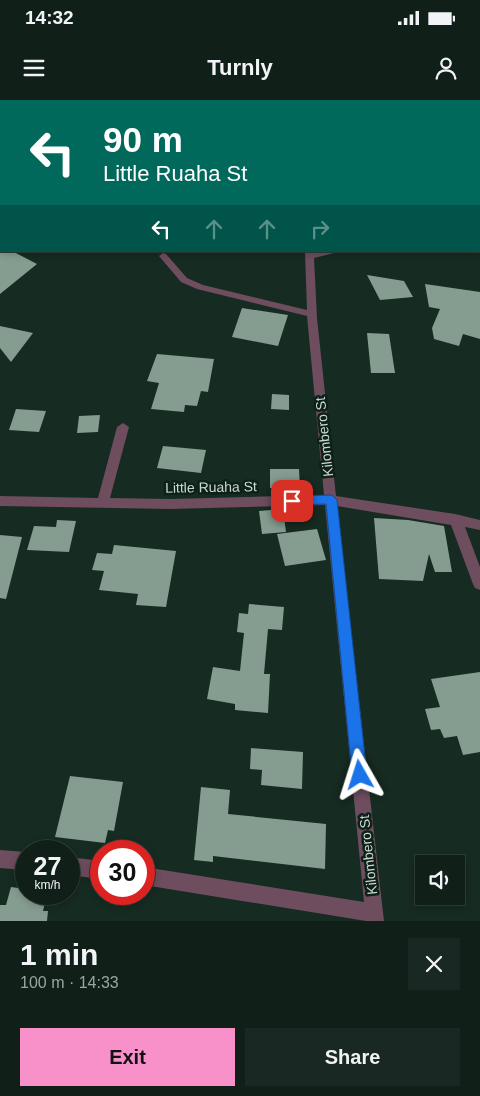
<!DOCTYPE html>
<meta charset="utf-8">
<style>
body{margin:0;font-family:Arial,sans-serif;background:#192822;color:#f1f3f6;height:100vh;display:flex;flex-direction:column;font-size:19px;white-space:nowrap}
*{box-sizing:border-box;margin:0}
p{font-size:16px;color:#9ca3a2}
.icon{flex:none;width:28px;height:28px;fill:none;stroke:currentColor;stroke-width:2;stroke-linecap:round;stroke-linejoin:round}
.map{position:relative;height:821px;overflow:hidden}
.drawer{display:flex;flex-direction:column;background:#102019;flex:1}
.drawer>*{flex:none}
.top-card{position:absolute;left:0px;top:0px;width:480px;height:152px;box-shadow:0 2px 8px #0003,0 0 0 1px #303e38;background:#00695c;color:#fff;overflow:hidden}
.fabs{position:absolute;left:415px;top:755px;display:grid;gap:10px}
.fabs a{display:grid;place-items:center;width:50px;height:50px;border-radius:0px;background:#102019;box-shadow:0 2px 8px #0003,0 0 0 1px #303e38;font-size:25px}
.speed{position:absolute;left:15px;top:740px;display:flex;gap:10px;font-size:25px;font-weight:700;text-align:center}
.speed>*{display:grid;place-content:center;width:65px;height:65px;border-radius:50%;background:#102019;box-shadow:0 2px 8px #0003,0 0 0 1px #303e38;line-height:1}
.speed small{font-size:12px;font-weight:400}
.speed .limit{border:8px solid #d22;background:#fff;color:#111}
.pin{position:absolute;display:grid;place-items:center;width:42px;height:42px;color:#fff;margin:-21px;border-radius:10px;box-shadow:0 2px 8px #0006}
.me{position:absolute;width:55px;margin:-28px;rotate:354deg;stroke-linejoin:round;filter:drop-shadow(0 0 4px #0008)}
.turn{display:flex;align-items:center;gap:18px;height:105px;padding:0 20px;font-size:22px}
.turn .icon{width:65px;height:65px;stroke-width:2.5}
.turn b{display:block;font-size:35px;line-height:42px}
.lanes{display:flex;align-items:center;height:48px;padding:0 20px;background:#0003;justify-content:center;gap:25px;direction:ltr}
.lanes .off{opacity:.35}
.round{display:grid;place-items:center;flex:none;width:52px;height:52px;border-radius:0px;background:#192822}
.overview{display:flex;align-items:center;justify-content:space-between;height:85px;padding:0 20px}
h1{font-size:30px;font-weight:800;line-height:38px}
.cta{display:flex;gap:10px;margin-top:auto;padding:10px 20px}
.cta a{flex:1;height:58px;border-radius:0px;background:#f890ca;color:#111;font-size:20px;font-weight:800;line-height:58px;text-align:center}
.cta a+a{background:#192822;color:#f1f3f6}
.status{display:flex;justify-content:space-between;align-items:center;height:35px;padding:0 25px;background:#102019;direction:ltr}
.status svg{height:14px;fill:currentColor}
header{display:flex;justify-content:space-between;align-items:center;height:65px;padding:0 20px;background:#102019;font-size:22px;font-weight:800}
.map>svg:first-child{display:block}
</style>
<div class="status"><b>14:32</b><svg viewBox="0 0 49 12"><path d="M0 12V9h3v3zM5 12V6h3v6zM10 12V3h3v9zM15 12V0h3v12zM26 1h20v11H26zM47 4h2v5h-2z"/></svg></div>
<header><svg class="icon" aria-label="menu" viewBox="0 0 24 24"><path d="M4 6h16M4 12h16M4 18h16"/></svg>Turnly<svg class="icon" aria-label="person" viewBox="0 0 24 24"><circle cx="12" cy="8" r="4"/><path d="M4 21q1-7 8-7t8 7"/></svg></header>
<div class="map">
<svg width="480" height="821" viewBox="0 0 480 821">
<rect width="100%" height="100%" fill="#162b21"/>
<path fill="#859d91" d="M0,151H12L37,164L0,194Z
M367,175L404,181L413,197L380,200Z
M425,184L480,192V239L463,234L459,246L434,239L432,228L440,209L429,207Z
M242,208L288,215L278,246L232,237Z
M0,226L33,233L11,262L0,248Z
M367,233L389,234L395,273H371Z
M157,254L214,259L208,292L201,291L197,306L185,305L184,312L151,309L159,283L147,281Z
M272,294L289,295V310L271,309Z
M16,309L46,311L39,332L9,330Z
M100,315L98,332L77,333L79,316Z
M163,346L206,350L201,373L157,368Z
M270,369H299L300,388H270Z
M283,409L286,432L262,434L259,411Z
M374,418L408,420L444,426L452,472H435L429,454L423,481L379,479Z
M57,420L76,421L69,452L27,450L34,426L56,427Z
M317,429L326,460L285,466L277,434Z
M0,435L22,437L6,499L0,498Z
M114,445L176,451L166,507L136,505L138,494L99,490L104,471L92,470L97,453L112,454Z
M249,504L284,507L282,530L268,529L264,574H270L268,613L235,610V604L207,599L213,567L240,571L244,533L237,532L239,513L248,514Z
M480,572V652L463,655L457,636L444,638L440,629L431,630L425,609L440,607L431,579Z
M251,648L303,652L302,689L261,685L262,670L250,669Z
M70,676L123,682L114,731L108,730L105,743L55,737Z
M201,687L230,690L228,714L326,724L325,769L213,756V762L194,760Z
M11,787L26,789V794H47L43,811H48L47,821H0V805H6Z"/>
<g fill="none" stroke-linecap="round" stroke-linejoin="round">
<path fill="#6d4d5e" fill-rule="evenodd" d="M105,0H119V1H105Z
M332,0H343V1H332Z
M479,32H480V37H479Z
M0,73H1V78H0Z
M305,151H342L314,158L317,218L336,396L455,414L480,420V430L465,427L480,467V490L475,488L473,484L451,425L337,406L384,821H366L144,785V767L364,802L325,405L170,409L0,406V396L98,398L117,327L123,323L129,327L110,398L170,399L324,395L307,216L197,189L181,182L159,156L163,153L166,154L187,178L203,185L307,210Z
M0,750L26,752V770L0,768Z
M69,757L101,761V779L69,775Z"/>
<path fill="#6d4d5e" fill-rule="evenodd" d="M1,126V132L0,133V127Z"/>
</g>
<path fill="#1a73e8" stroke="#114b97" d="M332,395L337,400L367,675L365,680L360,682L355,680L352,675L326,404L292,405L287,401L292,396Z"/>
<g text-anchor="middle" dominant-baseline="central" stroke-width="5" stroke-linejoin="round" paint-order="stroke">
<g font-size="14" fill="#cbd8d1" stroke="#0d2118">
<text transform="translate(324 337) rotate(-96)">Kilombero St</text>
<text transform="translate(211 387) rotate(-1)">Little Ruaha St</text>
<text transform="translate(368 755) rotate(-96)">Kilombero St</text>
</g>
</g>
</svg>
<div class="fabs">
<a><svg class="icon" aria-label="sound" viewBox="0 0 24 24"><path d="M4 9h4l5-4v14l-5-4H4zM17 9q2 3 0 6"/></svg></a>
</div>
<div class="speed"><div>27<small>km/h</small></div><div class="limit">30</div></div>
<div class="pin" style="left:292px;top:401px;background:#d93025"><svg class="icon" aria-label="arrive" viewBox="0 0 24 24"><path d="M6 21V4h12l-3 4 3 4H6"/></svg></div>
<svg class="me" style="left:360px;top:675px" viewBox="-20 -20 40 40"><path d="M0-17L14 15 0 8-14 15z" fill="#1a73e8" stroke="#fff" stroke-width="4"/></svg>
<div class="top-card">
<div class="turn"><svg class="icon" aria-label="left" viewBox="0 0 24 24"><path d="M17 20v-9H6M10 6l-5 5 5 5"/></svg><div><b>90 m</b>Little Ruaha St</div></div>
<div class="lanes"><svg class="icon" aria-label="left" viewBox="0 0 24 24"><path d="M17 20v-9H6M10 6l-5 5 5 5"/></svg><svg class="icon off" aria-label="ahead" viewBox="0 0 24 24"><path d="M12 20V5M6 11l6-6 6 6"/></svg><svg class="icon off" aria-label="ahead" viewBox="0 0 24 24"><path d="M12 20V5M6 11l6-6 6 6"/></svg><svg class="icon off" aria-label="right" viewBox="0 0 24 24"><path d="M7 20v-9h11M14 6l5 5-5 5"/></svg></div>
</div>
</div>
<section class="drawer">
<div class="overview"><div><h1>1 min</h1><p>100 m · 14:33</p></div><a class="round"><svg class="icon" aria-label="close" viewBox="0 0 24 24"><path d="M6 6l12 12M18 6L6 18"/></svg></a></div>
<div class="cta"><a>Exit</a><a>Share</a></div>
</section>
